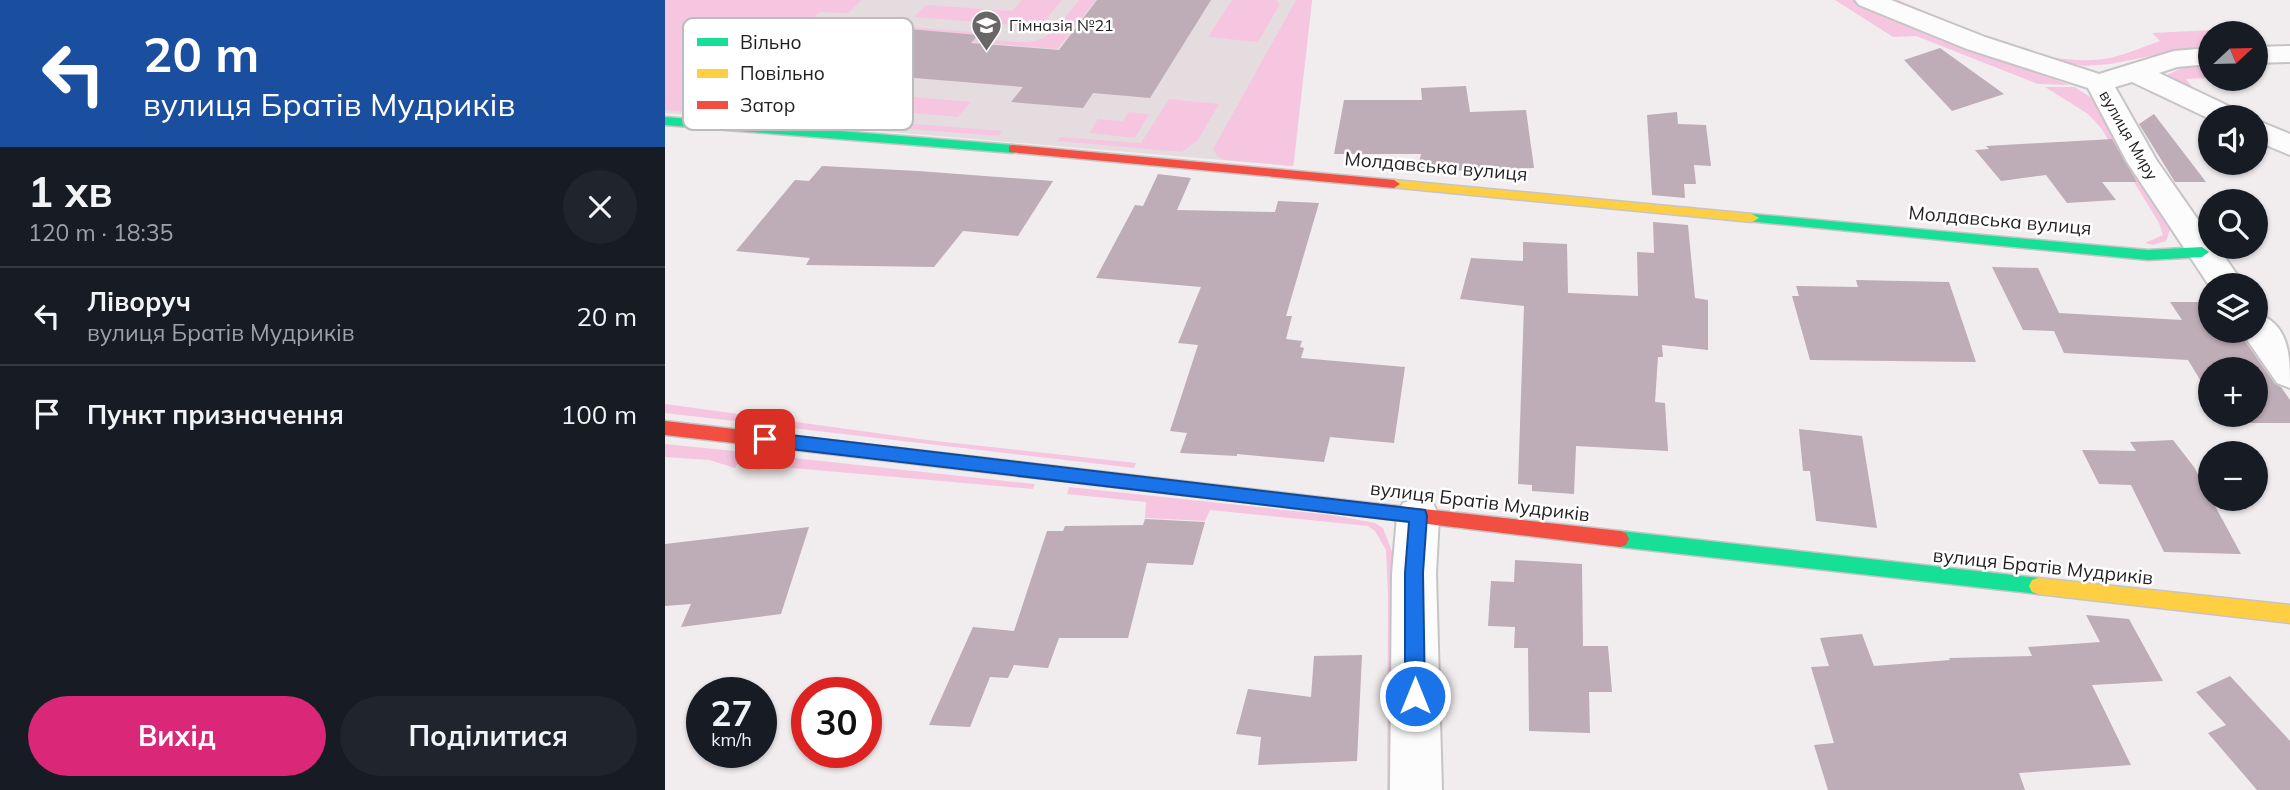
<!DOCTYPE html>
<html lang="uk">
<meta charset="utf-8">
<style>
body{margin:0;font-family:Mulish,sans-serif;background:#20242c;color:#f1f3f6;height:100vh;display:flex;flex-direction:column;font-size:26px;white-space:nowrap}
*{box-sizing:border-box;margin:0}
p{font-size:23px;color:#9ea1a6}
.icon{flex:none;width:38px;height:38px;fill:none;stroke:currentColor;stroke-width:2;stroke-linecap:round;stroke-linejoin:round}
.map{position:relative;flex:1;overflow:hidden}
.drawer{display:flex;flex-direction:column;background:#171b24;width:665px}
.drawer>*{flex:none}
.banner{background:#1a4fa0;color:#fff;overflow:hidden}
.needle{width:46px;rotate:68deg}
.controls{position:absolute;left:1533px;top:21px;display:grid;gap:14px}
.controls a{display:grid;place-items:center;width:70px;height:70px;border-radius:50%;background:#171b24;box-shadow:0 2px 5px #0004;font-size:35px}
.speed{position:absolute;left:21px;top:677px;display:flex;gap:14px;font-size:35px;font-weight:700;text-align:center}
.speed>*{display:grid;place-content:center;width:91px;height:91px;border-radius:50%;background:#171b24;box-shadow:0 2px 5px #0004;line-height:1}
.speed small{font-size:18px;font-weight:400}
.speed .limit{border:10px solid #d22;background:#fff;color:#111}
.pin{position:absolute;display:grid;place-items:center;width:60px;height:60px;color:#fff;margin:-30px;border-radius:14px;box-shadow:0 4px 10px #0006}
.me{position:absolute;width:77px;margin:-38px;rotate:0deg;stroke-linejoin:round;filter:drop-shadow(0 0 5px #0008)}
.turn{display:flex;align-items:center;gap:24px;height:147px;padding:0 28px;font-size:32px}
.turn .icon{width:91px;height:91px;stroke-width:2.5}
.turn b{display:block;font-size:49px;line-height:60px}
.round{display:grid;place-items:center;flex:none;width:74px;height:74px;border-radius:37px;background:#20242c}
.head{display:flex;align-items:center;justify-content:space-between;height:119px;padding:0 28px}
h1{font-size:42px;font-weight:700;line-height:52px}
.action{display:flex;gap:14px;margin-top:auto;padding:14px 28px}
.action a{flex:1;height:80px;border-radius:42px;background:#db2777;color:#fff;font-size:28px;font-weight:700;line-height:80px;text-align:center}
.action a+a{background:#20242c;color:#f1f3f6}
ul{padding:0;list-style:none}
li{display:flex;align-items:center;gap:21px;height:98px;padding:0 28px;border-top:2px solid #363941}
li div{flex:1}
li b{display:block;font-size:26px}
li em{font-style:normal}
main{display:flex;flex:1;min-height:0}
.map>svg:first-child{display:block}
</style>
<main>
<section class="drawer">
<div class="banner">
<div class="turn"><svg class="icon" aria-label="left" viewBox="0 0 24 24"><path d="M17 20v-9H6M10 6l-5 5 5 5"/></svg><div><b>20 m</b>вулиця Братів Мудриків</div></div>
</div>
<div class="head"><div><h1>1 хв</h1><p>120 m · 18:35</p></div><a class="round"><svg class="icon" aria-label="close" viewBox="0 0 24 24"><path d="M6 6l12 12M18 6L6 18"/></svg></a></div>
<ul>
<li><svg class="icon" aria-label="left" viewBox="0 0 24 24"><path d="M17 20v-9H6M10 6l-5 5 5 5"/></svg><div><b>Ліворуч</b><p>вулиця Братів Мудриків</p></div><em>20 m</em></li>
<li><svg class="icon" aria-label="arrive" viewBox="0 0 24 24"><path d="M6 21V4h12l-3 4 3 4H6"/></svg><div><b>Пункт призначення</b></div><em>100 m</em></li>
</ul>
<div class="action"><a>Вихід</a><a>Поділитися</a></div>
</section>
<div class="map">
<svg width="1625" height="790" viewBox="0 0 1625 790">
<rect width="100%" height="100%" fill="#f1edef"/>
<path fill="#e5dce0" d="M0,0H647L629,163L628,166L0,113Z"/>
<path fill="#f6c6e0" d="M0,0H197L183,13L154,12L136,31L168,32L162,38L147,40L140,49L150,50L136,63L113,61L69,102L119,106L158,66L140,64L153,51L171,52L183,41L166,39L171,32H192L201,23L226,25L140,115L338,131L334,136L0,110Z
M357,0H397L375,27L249,17L261,5L347,11Z
M414,0H431L392,49L307,42L313,35L242,29L245,27L320,33L317,39C376,44 376,49 414,0Z
M567,0H611L615,4L593,42L543,37Z
M631,0H647L628,166L561,160L552,156L548,149Z
M1170,0H1192L1404,85L1373,84L1251,36L1228,37Z
M1219,0H1233C1296,26 1380,73 1449,57C1465,53 1480,46 1495,41L1487,33L1568,29L1572,33H1545V49L1509,51L1446,64L1420,66L1356,54Z
M1545,61V78L1521,79L1530,91L1581,117H1574L1512,88L1498,77L1528,62Z
M1380,87H1410L1428,99L1506,227L1501,241L1488,245L1480,243L1498,235L1494,223L1436,128L1423,114Z
M205,93L306,102L293,117L191,108Z
M504,99L554,104L533,140L517,152L392,141L395,137L476,143Z
M464,112L484,114L470,138L424,133L433,119L458,121Z
M0,404L262,440L471,463L469,468L0,413Z
M0,444L80,452L70,468L44,460L0,457Z
M101,455L370,484L368,489L116,467L91,470Z
M404,487L667,515L710,523L718,528L733,567L731,790H722L723,596L721,550L710,531L703,526L545,510L540,521L480,518L481,502L402,494Z"/>
<path fill="#beacb6" d="M432,0H546L485,98L428,93L418,108L346,102L358,87L201,74L244,29L313,35L306,43L394,50Z
M1275,48L1339,94L1287,111L1239,60Z
M801,86L805,112L861,110L869,168L752,172L756,154H669L679,100H757L756,88Z
M1012,112L1013,124L1041,125L1046,166L1029,165L1031,184H1019L1020,198L987,195L982,115Z
M1489,114L1541,182H1510L1474,124Z
M1447,139L1472,182H1437L1451,200L1402,203L1381,175L1336,181L1310,150L1324,149L1321,146Z
M157,166L253,171L388,181L353,236L298,231L269,267L141,265L145,258L71,251L130,180L144,181Z
M493,174L526,178L512,210L610,212L613,201L654,203L621,316H627L621,339L637,341L635,347L639,348L636,358L740,367L729,443L665,437L659,462L572,454V456L515,453L522,433L505,431L533,345L513,343L536,287L431,278L470,205L478,206Z
M988,222L1023,225L1030,298L1043,300V350L997,345L998,357H993L990,402L1000,403L1003,451L911,446L909,494L867,491V485L853,484L859,306L795,299L806,258L858,261V242L902,244L903,293L973,296L972,252L989,253Z
M1327,267L1373,268L1394,313L1517,320L1505,302H1545V331H1573L1610,384L1616,387L1625,400V423H1563L1557,415H1591V369H1545V396L1523,360L1399,353L1389,331L1358,330Z
M1191,280L1284,282L1311,362L1145,360L1127,296H1134L1131,286L1193,287Z
M1134,429L1197,436L1212,528L1151,521L1145,471H1138Z
M1508,440L1529,467L1576,554L1499,552L1466,485L1434,484L1417,450L1471,451L1465,442Z
M480,519L540,522L528,565L482,563L463,638H394L383,668L349,665L343,678L325,677L305,727L264,725L308,627L349,631L382,531H398L400,526L478,525Z
M144,527L116,614L16,627L26,604L0,606V544Z
M850,560L917,564L918,646H943L947,692H924L925,733L864,731L863,648H849L850,627L823,626L826,581L849,582Z
M1421,615L1464,619L1498,681L1427,685L1466,765L1354,773L1360,790H1163L1149,745L1169,743L1146,667L1164,666L1155,638L1197,634L1209,666L1285,660L1284,658L1367,656L1363,647L1435,642Z
M697,655L692,761L593,765L596,737L571,734L583,689L646,697L649,656Z
M1565,676L1625,741V790H1592L1543,733L1561,725L1531,692Z"/>
<g fill="none" stroke-linecap="round" stroke-linejoin="round">
<defs>
<path id="street" d="M1190,0H1226L1320,37L1434,74L1509,51L1545,48V64L1512,67L1494,73L1574,111L1578,117L1545,119L1467,82L1450,87L1492,161L1545,237V247H1553L1579,285H1545V287L1462,162L1423,88L1302,49L1194,5Z
M1625,46V62L1591,63V47Z
M1591,120L1625,134V155L1591,141Z
M1591,313C1625,324 1625,356 1625,388L1612,383L1576,331H1591Z
M753,498L768,503L774,516L771,574L777,790H725L727,574L732,516L738,503Z"/>
<path id="fast" d="M0,117L348,145L354,149L348,153L0,125Z
M1087,214L1483,250L1537,247L1544,252L1537,257L1483,260L1082,221L1080,218Z
M955,531L1373,578L1379,580L1382,586L1379,592L1373,594L955,547L949,545L946,539L949,533Z"/>
<path id="slow" d="M729,180L1087,214L1094,218L1087,222L724,187V181Z
M354,462L679,500L685,502L688,507L685,512L679,514L354,476L348,474L346,469L348,464Z
M1373,578L1625,605V623L1373,594L1367,592L1364,586L1367,580Z"/>
<path id="jam" d="M348,145L729,180L735,184L729,188L344,152V146Z
M0,421L354,462L360,464L362,469L360,474L354,476L0,435Z
M679,500L955,531L961,533L964,539L961,545L955,547L679,514L673,512L670,507L673,502Z"/>
</defs>
<use href="#street" stroke="#c7c4c6" stroke-width="4"/>
<use href="#fast" stroke="#c7c4c6" stroke-width="3"/>
<use href="#slow" stroke="#c7c4c6" stroke-width="3"/>
<use href="#jam" stroke="#c7c4c6" stroke-width="3"/>
<use href="#street" fill="#fdfcfd" fill-rule="evenodd"/>
<use href="#fast" fill="#16e098" fill-rule="evenodd"/>
<use href="#slow" fill="#ffcf43" fill-rule="evenodd"/>
<use href="#jam" fill="#f24e42" fill-rule="evenodd"/>
</g>
<path fill="#1a73e8" stroke="#114b97" stroke-width="2" d="M100,432L760,510L762,516L758,573L760,696L757,703L750,706L743,703L740,696V573L744,522L100,446L94,444L92,439L94,434Z"/>
<defs>
<symbol id="school-pin" viewBox="-11 -11 22 30"><path d="M0 17L-7.5 6A9.5 9.5 0 1 1 7.5 6Z" fill="#6a6668" stroke="#fff"/><path d="M0-5L7-2L0 1L-7-2ZM-4 1L0 2.5L4 1V4Q0 6-4 4Z" fill="#fff"/></symbol>
</defs>
<g fill-rule="evenodd">
<use href="#school-pin" x="304" y="8" width="35" height="47"/>
</g>
<g text-anchor="middle" dominant-baseline="central" stroke-width="5" stroke-linejoin="round" paint-order="stroke">
<g font-size="16" fill="#211e20" stroke="#fff" text-anchor="start">
<text x="344" y="25">Гімназія №21</text>
</g>
<g font-size="16" fill="#211e20" stroke="#fff">
<text transform="translate(1464 135) rotate(60)">вулиця Миру</text>
</g>
<g font-size="19" fill="#211e20" stroke="#fff">
<text transform="translate(771 166) rotate(5)">Молдавська вулиця</text>
<text transform="translate(1335 220) rotate(5)">Молдавська вулиця</text>
<text transform="translate(815 501) rotate(7)">вулиця Братів Мудриків</text>
<text transform="translate(1378 566) rotate(6)">вулиця Братів Мудриків</text>
</g>
</g>
<rect x="18" y="18" width="230" height="112" rx="10" fill="#fff" stroke="#bcbcbc" stroke-width="2"/>
<rect x="32" y="38" width="31" height="8" fill="#16e098"/>
<rect x="32" y="69" width="31" height="9" fill="#ffcf43"/>
<rect x="32" y="101" width="31" height="8" fill="#f24e42"/>
<g font-size="19" fill="#211e20">
<text x="75" y="49">Вільно</text>
<text x="75" y="80">Повільно</text>
<text x="75" y="112">Затор</text>
</g>
</svg>
<div class="controls">
<a><svg class="needle" viewBox="-14 -14 28 28"><path d="M0-13l5 13h-10z" fill="#e53935"/><path d="M0 13l5-13h-10z" fill="#9ea1a6"/></svg></a>
<a><svg class="icon" aria-label="sound" viewBox="0 0 24 24"><path d="M4 9h4l5-4v14l-5-4H4zM17 9q2 3 0 6"/></svg></a>
<a><svg class="icon" aria-label="search" viewBox="0 0 24 24"><circle cx="10" cy="10" r="6"/><path d="M15 15l6 6"/></svg></a>
<a><svg class="icon" aria-label="layers" viewBox="0 0 24 24"><path d="M12 4l9 5-9 5-9-5zM3 14l9 5 9-5"/></svg></a>
<a>+</a>
<a>−</a>
</div>
<div class="speed"><div>27<small>km/h</small></div><div class="limit">30</div></div>
<div class="pin" style="left:100px;top:439px;background:#d93025"><svg class="icon" aria-label="arrive" viewBox="0 0 24 24"><path d="M6 21V4h12l-3 4 3 4H6"/></svg></div>
<svg class="me" style="left:750px;top:696px" viewBox="-20 -20 40 40"><circle r="17" fill="#1a73e8" stroke="#fff" stroke-width="3"/><path d="M0-11L8 9 0 5-8 9z" fill="#fff"/></svg>
</div>
</main>
